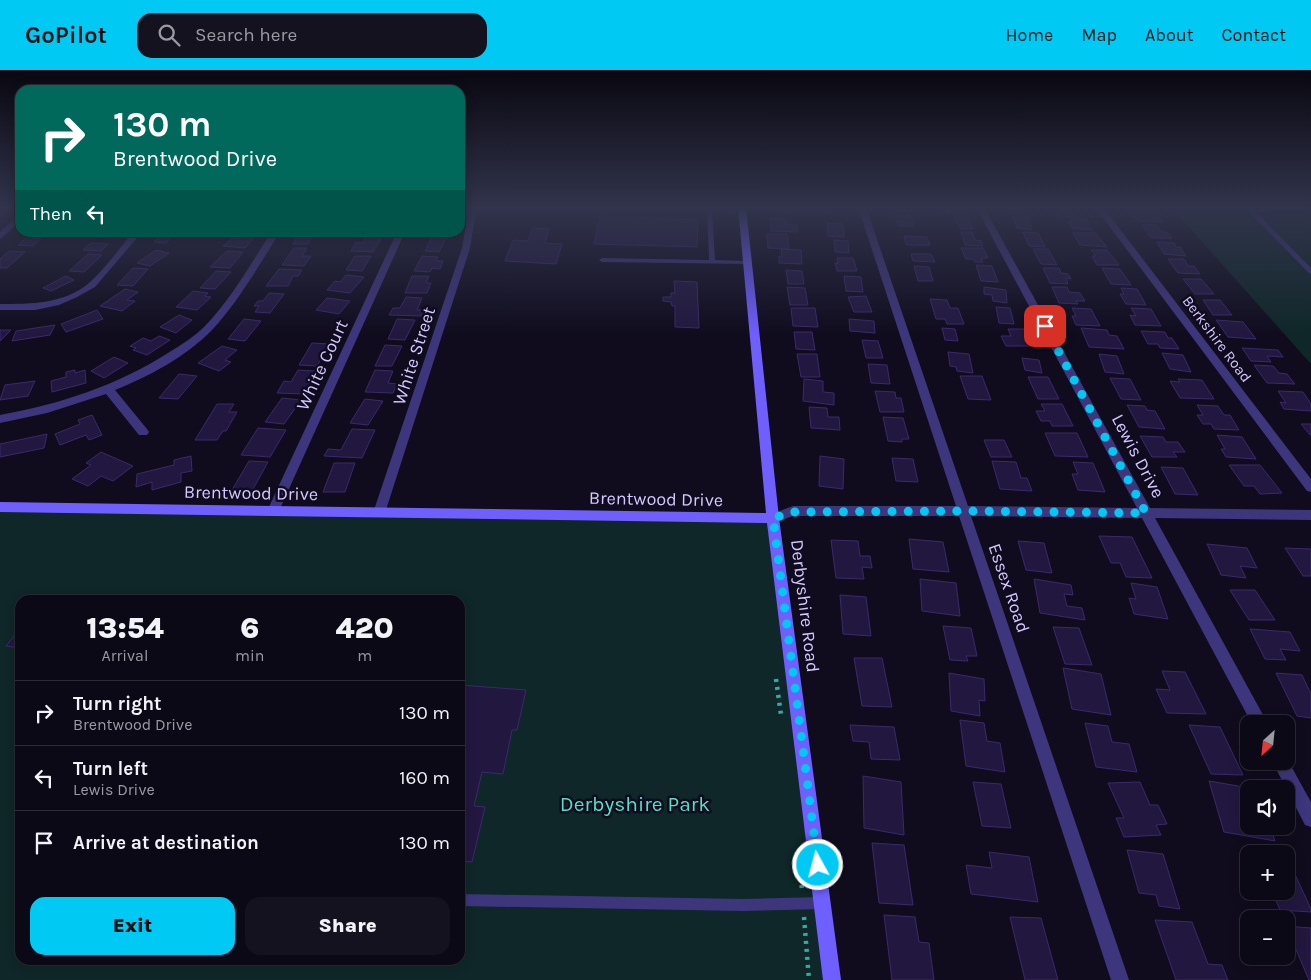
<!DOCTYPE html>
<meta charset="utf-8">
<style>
body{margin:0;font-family:Karla,sans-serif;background:#15121f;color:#f1f3f6;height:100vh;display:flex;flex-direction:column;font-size:19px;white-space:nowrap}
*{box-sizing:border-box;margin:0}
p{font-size:16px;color:#9a9aa1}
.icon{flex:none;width:28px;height:28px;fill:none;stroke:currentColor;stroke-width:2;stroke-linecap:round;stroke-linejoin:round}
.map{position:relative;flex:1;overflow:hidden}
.side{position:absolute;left:15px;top:525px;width:450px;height:370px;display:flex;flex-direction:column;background:#0c0916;border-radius:15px;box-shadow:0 2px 12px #0003,0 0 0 1px #2c2a35}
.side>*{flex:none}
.banner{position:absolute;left:15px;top:15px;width:450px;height:152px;border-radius:15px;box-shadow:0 2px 12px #0003,0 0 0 1px #2c2a35;background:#00695c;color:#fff;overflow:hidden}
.needle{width:32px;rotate:207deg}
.fabs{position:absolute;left:1240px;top:645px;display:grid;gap:10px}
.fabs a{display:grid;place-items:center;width:55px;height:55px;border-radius:10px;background:#0c0916;box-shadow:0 2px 12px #0003,0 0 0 1px #2c2a35;font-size:25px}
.pin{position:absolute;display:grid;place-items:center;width:42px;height:42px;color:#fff;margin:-21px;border-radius:10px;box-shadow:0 2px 8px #0006}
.me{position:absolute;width:55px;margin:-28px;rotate:353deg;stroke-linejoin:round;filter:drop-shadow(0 0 4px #0008)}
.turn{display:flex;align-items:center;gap:18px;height:105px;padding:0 15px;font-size:22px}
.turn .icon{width:65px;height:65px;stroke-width:2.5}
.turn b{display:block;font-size:35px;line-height:42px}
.then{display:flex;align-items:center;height:48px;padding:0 15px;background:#0003;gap:10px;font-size:19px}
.eta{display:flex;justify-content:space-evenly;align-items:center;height:85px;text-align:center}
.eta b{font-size:30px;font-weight:800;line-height:35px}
.primary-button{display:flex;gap:10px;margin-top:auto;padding:10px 15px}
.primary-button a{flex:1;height:58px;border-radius:15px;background:#00c9f3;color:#111;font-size:20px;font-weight:800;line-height:58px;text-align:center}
.primary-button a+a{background:#15121f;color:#f1f3f6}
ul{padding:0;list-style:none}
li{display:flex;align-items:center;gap:15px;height:65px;padding:0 15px;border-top:1px solid #2c2a35}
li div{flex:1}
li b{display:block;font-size:19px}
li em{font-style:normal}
header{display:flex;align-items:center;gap:30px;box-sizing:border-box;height:70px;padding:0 25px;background:#00c9f3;color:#111}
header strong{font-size:24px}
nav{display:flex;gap:28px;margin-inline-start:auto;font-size:18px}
.search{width:350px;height:45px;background:#15121f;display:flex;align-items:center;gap:12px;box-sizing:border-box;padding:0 18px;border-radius:15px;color:#9a9aa1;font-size:19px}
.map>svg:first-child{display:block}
</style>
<header>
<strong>GoPilot</strong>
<div class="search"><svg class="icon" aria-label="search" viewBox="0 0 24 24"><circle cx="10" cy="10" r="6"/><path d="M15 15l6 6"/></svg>Search here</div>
<nav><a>Home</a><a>Map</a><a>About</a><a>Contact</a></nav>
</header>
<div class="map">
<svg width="1311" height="910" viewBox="0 0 1311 910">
<rect width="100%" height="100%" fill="#100c1e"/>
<path fill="#0f2728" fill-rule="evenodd" d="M1171,137H1311V294Z
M0,437L773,448L832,910H0ZM20,530H460V890H20Z"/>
<path fill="#22183f" stroke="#3b296b" d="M773,137H828L829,143L773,141Z
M890,137H906L907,142L891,141Z
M938,137H960L962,142L948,143L947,140H938Z
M1008,137H1022L1025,144L1010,143Z
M1128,138H1143L1147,143L1156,144L1162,152L1138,151Z
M1055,140H1068L1071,147L1058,146Z
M895,145L911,146L914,156H898Z
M600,146L698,150L697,177L594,174Z
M954,146H967L973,159H960Z
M1013,146L1029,148L1032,160L1017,158Z
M770,148L786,149V154L797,155L798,162L771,161Z
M1070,148L1086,149L1092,160L1071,158L1068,151H1072Z
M827,153L843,154L844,167L828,166Z
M1142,154L1157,155L1162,162H1167L1172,168H1151Z
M533,158L549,159L545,173L562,174L556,194L505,191L513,170L528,171Z
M32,162H48L33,176L18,175Z
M164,162H177L166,173L154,172Z
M240,162H255L249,169H253L245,178L223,176Z
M300,162H315L308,174H293Z
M961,162H972L975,170L981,171L983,176L965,175Z
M1023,162L1038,163L1045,177L1029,176Z
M1073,163H1095L1107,177L1080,175Z
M767,164H787L789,179L768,178Z
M366,166L382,167L373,182L351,181L356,172L363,173Z
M432,166L447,167L439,182L425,181Z
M904,166L927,167L930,175H906Z
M834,170L848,171L849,183L835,182Z
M1157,172L1174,173L1176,177H1180L1186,186L1164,184Z
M91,173L108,174L101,181L83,180Z
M294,178H307L302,186H311L304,196L282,195Z
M961,178H983L988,188H981L983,192H975L973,189H966Z
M781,179L801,180L802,194L779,193V186H782Z
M1033,179H1048L1057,195L1041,194Z
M156,180L169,183L150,196L137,193Z
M1091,180H1107L1119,195H1097L1092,186H1096Z
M9,181L25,182L7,198H0V189Z
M227,181L243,182L230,198L210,197Z
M88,184L102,185L84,202L69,201Z
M911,184H931L935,192L913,191Z
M355,186H371L362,201L346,200Z
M422,186L438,187L436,191H443L440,199L432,198L430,202L414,201Z
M837,188H853L857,201H837L835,193L838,194Z
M1168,189H1184L1188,196H1194L1200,204L1178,203Z
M976,195L992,196L998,212L981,211Z
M914,196L929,197L933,211H918Z
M133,198L148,199L133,216L117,215Z
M1043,198H1059L1061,203L1068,204L1071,209L1066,208L1068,214L1050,213Z
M1102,198L1120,199L1131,215L1111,214Z
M279,199L302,200L298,206H293L288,216H266Z
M786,200L802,201L804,214H788Z
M216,201L231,202L215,219L200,218Z
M346,205L364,207L350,223L327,220L335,211L340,212Z
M66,206L74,210L51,221L43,218Z
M412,206H429L426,213H431L427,223H405Z
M844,206L861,207L863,222L846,221Z
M1183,209H1201L1214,224H1195Z
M674,211L697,212L699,258L675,257V236H672L671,232L663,231V227H671V223H675Z
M787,217L805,218L808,235H790Z
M984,217L1006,220L1007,233L993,231L992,225L984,224Z
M1052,217H1067L1069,222L1080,223L1085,231H1076L1078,234L1059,233Z
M1121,218L1137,219L1146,235L1126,234L1120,224H1124Z
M125,219L138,222L127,230L135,231L122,241L100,236Z
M193,221L208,223L205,226L211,227L197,240L176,237Z
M269,223L284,224L270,243L255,242L259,236H254L258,231H263Z
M866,226L872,242H854L848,227Z
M406,227L422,228L417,240H424L421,246L389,245L393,238H400Z
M327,228L350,231L339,244L316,240Z
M930,229L947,230L950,238H958L964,254H947L945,249H936Z
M1203,230H1220L1232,245H1213Z
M996,237L1010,238L1014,254L999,253Z
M791,238H815L818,257L793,256Z
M1072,238L1091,239L1100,256L1076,255L1072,246H1076Z
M1131,238L1151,239L1161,256L1135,255L1130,245L1136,246Z
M97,240L103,249L66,262L61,254Z
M179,245L192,250L176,263L160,257Z
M244,249L261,251L245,271L228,269Z
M397,249L415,250L405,270L388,269Z
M849,249L874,251L875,263L850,261Z
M1216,250L1243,252L1256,269L1228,267Z
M55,255L50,265L12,271L16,261Z
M942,258L955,259L958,271L945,270Z
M1081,258L1107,260L1109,265L1117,266L1124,279L1089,277Z
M1008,259H1024L1033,276H1006L1001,266H1011Z
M0,260H11L0,271Z
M1141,261L1165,262L1168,268H1172L1179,279L1160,278L1158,274H1148Z
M794,262H812L815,280L796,279Z
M159,266L170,270L147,285L133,280L136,278L130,276L143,268L151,271Z
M862,270L878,271L883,288H866Z
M312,273L330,274L317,296L299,295Z
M385,275L402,276L392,296H375Z
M222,276L237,280L225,290L231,292L219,301L198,293Z
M1242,278L1278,280L1283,287L1267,286L1271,292L1251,291Z
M948,282L969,284L973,303L957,301L956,297L950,296Z
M1162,283L1183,285L1191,302L1170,299Z
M797,284H817L820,307H801Z
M1099,284L1117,286L1124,304L1105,302Z
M114,287L128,293L104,308L91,301Z
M1022,288L1039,290L1042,303L1025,300Z
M868,294L887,295L890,314L871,313Z
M1254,295L1273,296L1279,303L1287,304L1295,314L1267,313Z
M75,300V303L85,300L86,313L52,322L51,311L66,307V302Z
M298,300L316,301L303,324L277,323L284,311L291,312Z
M375,300L393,301L388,313L397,314L393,323L365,322Z
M179,304L197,306L178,329L159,328Z
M960,306H982L991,330L968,329Z
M1028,307H1048L1059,329H1038Z
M1110,308L1130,309L1141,330L1121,329Z
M804,309L823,311V322L834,323V335L803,331Z
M1178,309L1202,310L1214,329L1180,328L1170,311L1180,312Z
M35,311L28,326L0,330L5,315Z
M875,321L895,322L896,328H901L904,342H880Z
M1278,321L1303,322L1311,334V341L1284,339L1280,332L1286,333Z
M282,328L301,330L284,354L265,352Z
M365,329L383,331L368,355L350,353Z
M217,334H234L229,342H237L226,361H223L217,370H195Z
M1041,334H1062L1073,356H1052L1050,351H1041L1036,341H1045Z
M1127,335L1145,336L1147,340L1155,341L1165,359L1139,357Z
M1197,335L1218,336L1224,345H1230L1239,360L1214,359L1211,354H1203L1197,345H1203Z
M809,337L827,338L828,347H839L840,360L811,358Z
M92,345L102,365L89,370L86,365L60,375L55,364L80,354L78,350Z
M883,347L903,348L909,369H902V372L888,371Z
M1301,354H1311V366Z
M258,358L286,360L270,387L241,385Z
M352,359L375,360L362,388L324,386L328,379L341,380Z
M1045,363H1077L1088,387L1055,386Z
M47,364L44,378L0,387V374Z
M1217,365L1242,367L1256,389L1226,387L1221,379H1225Z
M1140,366L1163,367L1166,372H1178L1185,382H1173L1177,387H1152Z
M984,370H1004L1012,387H991Z
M101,382L133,396L113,411L101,406L88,416L72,409L91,395L86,393Z
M191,386L192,401L181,403V412L152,420V412L136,417L137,404L174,395V390Z
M820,386L844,389L843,419L819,416Z
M892,388L913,389L918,412L896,411Z
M249,391L268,392L252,421L232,420Z
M992,391L1016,392L1021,408H1027L1032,421L1000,419Z
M1073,392L1093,393L1105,422L1078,420L1072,404H1078Z
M334,393H355L345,422H323Z
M1229,395H1260L1282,423L1260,424L1254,416H1244Z
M1161,397L1183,398L1198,425L1175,424Z
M1099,466L1132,467L1152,508L1126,507L1120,493H1111Z
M909,469L943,472L949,502L913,499Z
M831,470L858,471L860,486H870L872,498L862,497L864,509L836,508Z
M1018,471L1044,473L1052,503L1026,500Z
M1207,474L1247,478L1257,498L1240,496L1246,508L1221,505Z
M1285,478L1311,479V506H1303Z
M920,509L956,513L960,546L922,541Z
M1034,509L1071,515L1073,525L1064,524L1067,536L1082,538L1085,550L1040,543Z
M1131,513L1157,517L1168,549L1134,544L1129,528L1136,529Z
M1230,520H1255L1275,550H1249Z
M840,525L866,527L871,566L843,564Z
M943,556L971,558L977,586H966L968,591L950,590Z
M1053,557L1079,558L1092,595L1065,594Z
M20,558V578L6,576Z
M1250,559L1290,562L1300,581L1280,579L1286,590L1265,589Z
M854,588H882L892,637L862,636Z
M1063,598L1101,604L1111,645L1072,639Z
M1162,601L1185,602L1206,644L1167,643L1156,619L1170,620Z
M949,603L984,609L985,631L979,630L980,646L951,641Z
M1276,603L1302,605L1311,624V648L1297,646Z
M460,615L526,620L517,660H512L503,704L482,702L474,736L485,737L472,792L460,791Z
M960,650L984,653L987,671L1000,673L1005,702L966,696Z
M1085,653L1108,656L1112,672L1129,674L1137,702L1096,697Z
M850,655L894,657L900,690L871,689L869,672L853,671Z
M1189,655L1220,657L1243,705L1211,704Z
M863,706L901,712L904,765L864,758Z
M1209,711L1244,717L1249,733V756H1270L1275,771L1224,762Z
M973,712L1001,714L1011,758L982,756Z
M1140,712L1150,735H1158L1167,754L1156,755L1161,765L1124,767L1116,748H1124L1108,713Z
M872,773L904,775L913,835L879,833Z
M1127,780L1163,784L1180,839L1159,836L1156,825L1139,823Z
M1253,780L1285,782L1286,784H1255Z
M989,782L1029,787L1038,832L971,824L966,795L992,798Z
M1286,785L1311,839V842L1280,840L1272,821H1286Z
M884,845L915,847L919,872L929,873L934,910H892Z
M1010,847L1041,848L1058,910H1025Z
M1155,850L1192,852L1208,894L1222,895L1228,910H1176Z
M1286,856L1311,858V910H1309Z"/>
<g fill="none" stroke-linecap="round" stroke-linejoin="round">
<path stroke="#2caeaf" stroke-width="4.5" stroke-dasharray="3 5" stroke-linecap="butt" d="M776,609L781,645
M801,807L802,821
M804,847L809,910"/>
<path fill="#3e367d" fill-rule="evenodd" d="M1244,137H1251L1311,198V204L1309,203Z
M707,138L744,139V141L742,142L712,141L715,190L748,191L751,193L750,194L602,192L599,190L602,188L709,190Z
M460,824L743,829L823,827L827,829L829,833L827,837L823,839L743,841L460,836Z"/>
<path fill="#3e367d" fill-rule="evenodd" d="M469,137H477L470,178L385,443L383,446H375L373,443L462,178Z
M858,137H866L968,436L1137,438L976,137H984L1150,438L1311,440V450L1155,448L1268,654H1252L1142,448L971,446L1129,910H1111L959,446H793L773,453L769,451L767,448L769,445L793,436H956Z
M1095,137H1103L1311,409V422L1307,421Z
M17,146H20V152L0,169V162Z
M133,162H142L95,217L77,227L59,235L35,240H0V234C31,234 64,234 89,213C105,199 119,179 133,162Z
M271,162H280C259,195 239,231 212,260C187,286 148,307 115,320L147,359L149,362L147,365H139L106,324L47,343L0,353V345C60,334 116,316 168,283C181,275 194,267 205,256C231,229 251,194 271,162Z
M397,162H405L279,441L277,444H269L267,441Z
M1286,687L1311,732V757L1305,755L1272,691H1286Z"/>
<path fill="#6f5fff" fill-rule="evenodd" d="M738,137H746L779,448L841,910H823L767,453L0,442V432L766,443Z"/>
</g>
<linearGradient id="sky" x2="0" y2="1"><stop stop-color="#090710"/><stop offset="0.52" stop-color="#31344c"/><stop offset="1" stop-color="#31344c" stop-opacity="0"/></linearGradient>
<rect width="1311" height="265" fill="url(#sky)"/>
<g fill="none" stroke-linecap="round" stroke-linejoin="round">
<path stroke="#00c9f3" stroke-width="9" stroke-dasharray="0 16.2" d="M818,795L773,448L793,442L963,441L1146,443L1045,256"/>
</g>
<g text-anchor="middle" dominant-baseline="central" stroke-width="5" stroke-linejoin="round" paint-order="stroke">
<g font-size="15" fill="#d3c8ff" stroke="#100c1e">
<text transform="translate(1217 269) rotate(53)">Berkshire Road</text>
</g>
<g font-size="18" fill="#d3c8ff" stroke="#100c1e">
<text transform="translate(414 286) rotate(-72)">White Street</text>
<text transform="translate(322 295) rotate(-65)">White Court</text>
<text transform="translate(1138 386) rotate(62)">Lewis Drive</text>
<text transform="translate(251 423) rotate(1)">Brentwood Drive</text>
<text transform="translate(656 429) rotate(1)">Brentwood Drive</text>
<text transform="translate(1009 518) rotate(71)">Essex Road</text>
<text transform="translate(805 536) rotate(83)">Derbyshire Road</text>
</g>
<g font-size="21" fill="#55dfc6" stroke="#100c1e">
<text x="635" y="734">Derbyshire Park</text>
</g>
</g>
</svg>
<div class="fabs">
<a><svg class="needle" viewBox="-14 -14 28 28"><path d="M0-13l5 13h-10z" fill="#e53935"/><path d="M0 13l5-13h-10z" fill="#9a9aa1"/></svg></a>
<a><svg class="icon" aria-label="sound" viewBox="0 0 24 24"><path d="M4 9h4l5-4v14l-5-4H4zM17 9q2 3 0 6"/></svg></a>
<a>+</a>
<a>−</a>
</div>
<div class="pin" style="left:1045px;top:256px;background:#d93025"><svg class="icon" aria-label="arrive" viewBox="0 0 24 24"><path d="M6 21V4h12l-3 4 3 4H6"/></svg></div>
<svg class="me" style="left:818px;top:795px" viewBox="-20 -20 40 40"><circle r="17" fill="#00c9f3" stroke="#fff" stroke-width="3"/><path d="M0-11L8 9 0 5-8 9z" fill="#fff"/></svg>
<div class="banner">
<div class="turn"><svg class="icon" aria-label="right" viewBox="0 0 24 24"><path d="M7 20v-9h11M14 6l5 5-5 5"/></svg><div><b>130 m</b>Brentwood Drive</div></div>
<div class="then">Then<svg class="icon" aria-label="left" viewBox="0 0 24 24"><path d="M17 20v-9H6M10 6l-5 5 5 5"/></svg></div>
</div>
<section class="side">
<div class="eta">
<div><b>13:54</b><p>Arrival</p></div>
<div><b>6</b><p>min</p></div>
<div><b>420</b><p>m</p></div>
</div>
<ul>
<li><svg class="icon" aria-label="right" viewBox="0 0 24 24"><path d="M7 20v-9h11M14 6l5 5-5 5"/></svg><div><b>Turn right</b><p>Brentwood Drive</p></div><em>130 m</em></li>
<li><svg class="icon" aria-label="left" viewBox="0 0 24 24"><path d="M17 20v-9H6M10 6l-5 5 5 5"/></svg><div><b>Turn left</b><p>Lewis Drive</p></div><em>160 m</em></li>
<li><svg class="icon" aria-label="arrive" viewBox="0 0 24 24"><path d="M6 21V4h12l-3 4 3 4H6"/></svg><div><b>Arrive at destination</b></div><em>130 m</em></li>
</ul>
<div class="primary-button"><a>Exit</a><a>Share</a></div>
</section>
</div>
